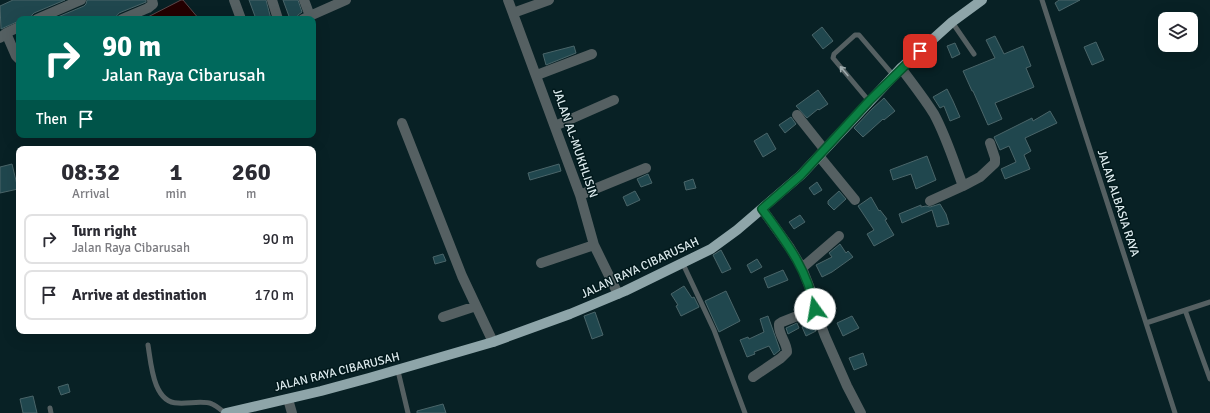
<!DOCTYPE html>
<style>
body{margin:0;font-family:Signika,sans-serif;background:#f2f2f3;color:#2b2b33;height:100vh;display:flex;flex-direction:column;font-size:15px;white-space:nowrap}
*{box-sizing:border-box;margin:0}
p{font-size:13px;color:#7c7c81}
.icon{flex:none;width:22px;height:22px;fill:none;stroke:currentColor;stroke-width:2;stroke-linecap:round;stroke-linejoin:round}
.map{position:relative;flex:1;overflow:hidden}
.panel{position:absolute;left:16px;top:146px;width:300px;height:188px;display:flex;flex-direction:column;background:#fff;border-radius:8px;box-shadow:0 4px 16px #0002}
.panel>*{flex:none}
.guide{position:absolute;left:16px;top:16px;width:300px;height:122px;border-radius:8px;box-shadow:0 4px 16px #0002;background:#00695c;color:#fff;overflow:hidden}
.controls{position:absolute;left:1158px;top:12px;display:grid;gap:8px}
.controls a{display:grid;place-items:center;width:40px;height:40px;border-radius:8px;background:#fff;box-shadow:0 4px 16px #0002;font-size:20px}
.pin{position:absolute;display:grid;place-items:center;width:34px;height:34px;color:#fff;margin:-17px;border-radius:8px;box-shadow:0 2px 6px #0006}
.me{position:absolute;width:44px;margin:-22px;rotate:347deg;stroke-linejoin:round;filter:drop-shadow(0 0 3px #0008)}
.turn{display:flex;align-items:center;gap:14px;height:84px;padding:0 20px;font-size:18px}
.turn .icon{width:52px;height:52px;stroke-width:2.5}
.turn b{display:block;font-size:28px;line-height:34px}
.then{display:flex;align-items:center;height:38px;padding:0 20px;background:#0003;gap:8px;font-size:15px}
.eta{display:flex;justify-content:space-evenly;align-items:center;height:68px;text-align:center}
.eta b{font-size:24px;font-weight:700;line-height:28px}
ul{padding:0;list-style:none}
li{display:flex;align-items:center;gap:12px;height:50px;margin:0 8px 6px;padding:0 12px;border:2px solid #e1e1e2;border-radius:8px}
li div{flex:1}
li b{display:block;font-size:15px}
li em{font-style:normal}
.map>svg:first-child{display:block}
</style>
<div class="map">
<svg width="1210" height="413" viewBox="0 0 1210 413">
<rect width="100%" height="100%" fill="#082125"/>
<path fill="#240001" stroke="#5b4648" d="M181,0H183L199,19H144Z"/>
<path fill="#20474e" stroke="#4a6569" d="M13,0H65L34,13L32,15L31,19H19V21L1,29L0,6Z
M87,0H146V2L119,13L114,19H53L84,6L86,4Z
M249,0H266L271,19H256Z
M283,0H298L302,12L298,15L297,19H290Z
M1059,0H1080L1059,11L1055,3Z
M822,27L833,41L823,49L812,35Z
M995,36L1004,54L1023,46L1031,66L1026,68L1034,87L995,103L1002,119L988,125L973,91H972L963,71L995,58L986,40Z
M1096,42L1104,60L1092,65L1084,47Z
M955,43L960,54L952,58L947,46Z
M574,46L576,53L546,65L543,54Z
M947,89L953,101L960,117L950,121L944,106L940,108L933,97Z
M818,90L828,104L819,110L818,109L807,118L796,106Z
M884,98L895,111L884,120L883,119L863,137L854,128L872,109Z
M1050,111L1057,123L1025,138L1031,151L1024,155L1030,169L1005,179L1001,169L1016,162L1009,146L1000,150L994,137L1032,118L1033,121Z
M791,117L796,124L785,133L779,125Z
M767,133L776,149L763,157L754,141Z
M927,156L936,180L916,189L911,174L893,180L890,170Z
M12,164L18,189L0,193V167Z
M559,164L561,171L530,180L528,173Z
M648,174L652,183L641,187L637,179Z
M693,179L696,188L686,190L684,182Z
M817,182L822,190L814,195L809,188Z
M635,191L640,200L627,206L623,197Z
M839,191L846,199L834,210L828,204V201Z
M871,197L879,211L880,210L887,219L885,220L894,235L874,246L867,234L874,230L858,206Z
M940,204L946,214L949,224L937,227L932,210L902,223L899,214L921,205V207L926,206L930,207Z
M800,215L805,222L794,229L789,222Z
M840,244L846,253L848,251L853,257L832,272L822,277L816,265L832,257L829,253Z
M721,250L731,269L722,273L713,255Z
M443,254L446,261L435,264L433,257Z
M757,259L762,267L751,273L747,265Z
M783,270L788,280L768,288L764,278Z
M684,286L692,298L694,297L699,307L681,316L676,306L678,305L671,294Z
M726,291L740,321L719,332L705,301Z
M595,312L603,335L592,339L584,316Z
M768,316L780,350L774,355L769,346L754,352L755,354L747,357L740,340L748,337L749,339L764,332L760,319Z
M852,316L859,328L843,336L837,323Z
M813,322L816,331L806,336L802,327Z
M797,323L799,328L788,334L786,328Z
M863,353L867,365L854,370L849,358Z
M68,384L70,392L61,395L58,387Z
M33,396L37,413H23L20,399Z
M443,404L446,413H417V411Z"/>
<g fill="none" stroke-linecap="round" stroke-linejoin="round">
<path stroke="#556062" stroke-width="5" d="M1042,0L1175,413
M952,22L974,54
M869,101L833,58L834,54L855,35H859L894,76
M683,264L714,330L745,413
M1185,310L1210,379
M1146,323L1210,302
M148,345C151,363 153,403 178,403C188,404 204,400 212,404C217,406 221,410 225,413
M398,371L408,413
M50,408L51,413"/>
<path stroke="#556062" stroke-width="10" d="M234,0L241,19
M272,0L278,19
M304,0L310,16
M508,0L580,195L594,245L618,294
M513,13L549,0
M37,19L81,0
M122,19L148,8L153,4L152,0
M303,19L346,0
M6,33L16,56L19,59
M0,38L6,33L19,27
M901,68C912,83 924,98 934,114C946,136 954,162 963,186L930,201
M537,75L592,54
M797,115L824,149
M402,123L462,276L493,342
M555,126L614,100
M819,156L855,200
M963,186L980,177L995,163V158L990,143
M580,195L646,168
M762,209L790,248L802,268L811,291L819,320L825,336L847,386L861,413
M541,263L594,245
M802,268L839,236
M443,317L476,306
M753,377L781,358L787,352C787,342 778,335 779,324L782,322L815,309
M288,399L292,413"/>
<path stroke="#8ea5a9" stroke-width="10" d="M226,413L321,391L369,378L493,342L570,314L625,291L711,249L737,230L801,175L901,68L952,22L982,0"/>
</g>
<defs><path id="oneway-shaft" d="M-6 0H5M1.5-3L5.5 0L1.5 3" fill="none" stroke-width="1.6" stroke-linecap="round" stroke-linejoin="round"/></defs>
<use stroke="#9facae" href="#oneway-shaft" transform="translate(844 71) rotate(-130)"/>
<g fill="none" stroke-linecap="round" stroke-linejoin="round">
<defs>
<path id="route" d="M815,309C807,268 786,242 762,209L801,175L869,101L920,51"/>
</defs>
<use href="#route" stroke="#07532c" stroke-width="10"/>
<use href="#route" stroke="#0b8043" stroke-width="7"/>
</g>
<g text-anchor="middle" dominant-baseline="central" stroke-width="3" stroke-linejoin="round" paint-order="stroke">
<g font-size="12" fill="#dceaed" stroke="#01181b">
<text transform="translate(575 143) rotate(71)">JALAN AL-MUKHLISIN</text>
<text transform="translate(1118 203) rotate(72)">JALAN ALBASIA RAYA</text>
<text transform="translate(640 268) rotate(-25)">JALAN RAYA CIBARUSAH</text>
<text transform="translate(337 372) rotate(-14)">JALAN RAYA CIBARUSAH</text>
</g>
</g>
</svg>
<div class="controls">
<a><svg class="icon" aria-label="layers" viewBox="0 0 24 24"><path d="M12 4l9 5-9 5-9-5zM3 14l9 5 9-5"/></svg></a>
</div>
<div class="pin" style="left:920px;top:51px;background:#d93025"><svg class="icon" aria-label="arrive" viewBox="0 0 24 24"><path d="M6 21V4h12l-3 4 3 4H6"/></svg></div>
<svg class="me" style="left:815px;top:309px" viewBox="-20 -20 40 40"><circle r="19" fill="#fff"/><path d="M0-13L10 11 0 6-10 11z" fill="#0b8043"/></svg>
<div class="guide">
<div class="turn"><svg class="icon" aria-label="right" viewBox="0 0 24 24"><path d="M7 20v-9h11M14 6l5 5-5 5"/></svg><div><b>90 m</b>Jalan Raya Cibarusah</div></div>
<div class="then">Then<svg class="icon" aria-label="arrive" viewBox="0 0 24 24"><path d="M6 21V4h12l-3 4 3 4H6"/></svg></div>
</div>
<section class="panel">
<div class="eta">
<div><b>08:32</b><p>Arrival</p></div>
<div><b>1</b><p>min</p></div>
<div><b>260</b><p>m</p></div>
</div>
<ul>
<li><svg class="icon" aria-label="right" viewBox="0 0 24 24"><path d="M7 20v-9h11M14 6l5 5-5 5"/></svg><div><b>Turn right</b><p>Jalan Raya Cibarusah</p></div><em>90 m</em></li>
<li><svg class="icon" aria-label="arrive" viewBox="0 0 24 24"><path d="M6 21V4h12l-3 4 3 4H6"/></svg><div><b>Arrive at destination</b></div><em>170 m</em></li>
</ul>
</section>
</div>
